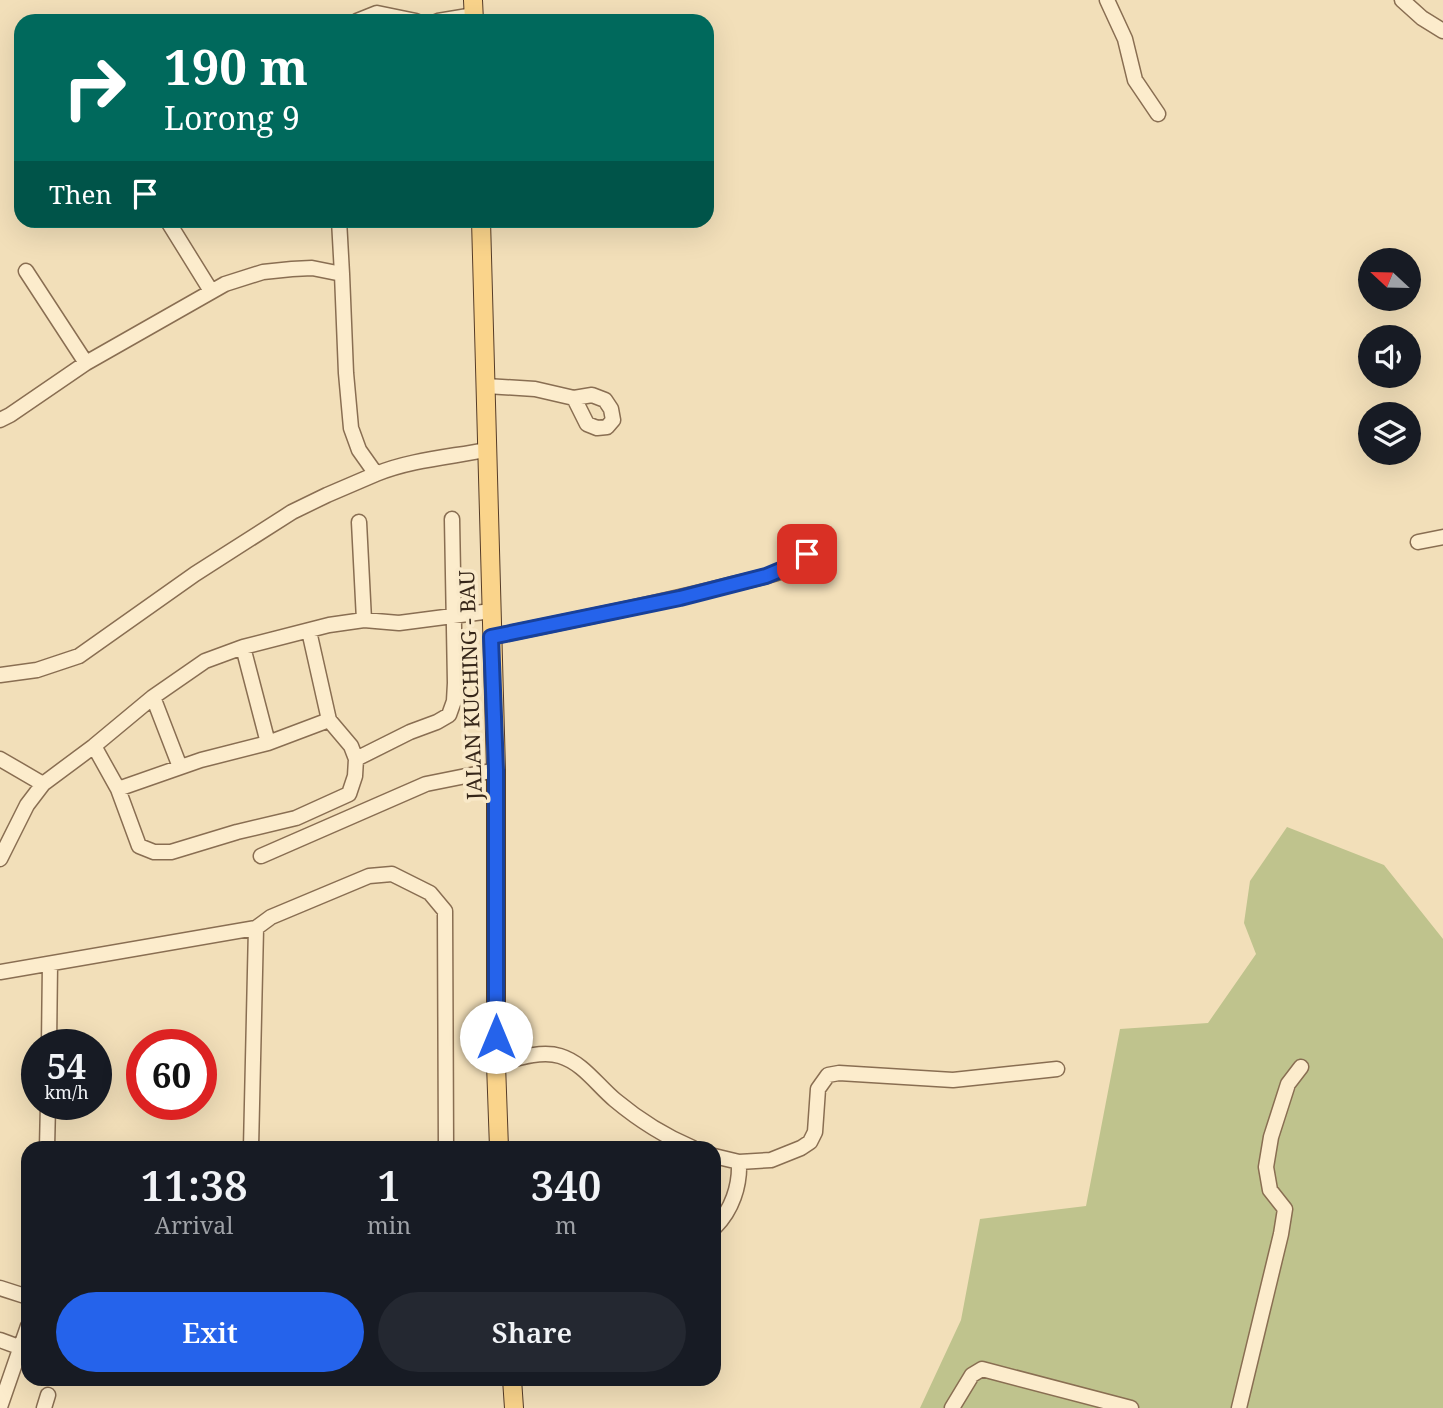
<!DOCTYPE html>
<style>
body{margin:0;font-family:"Noto Serif",serif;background:#242831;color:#f1f3f6;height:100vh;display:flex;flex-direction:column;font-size:26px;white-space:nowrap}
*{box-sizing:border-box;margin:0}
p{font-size:23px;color:#9ea1a6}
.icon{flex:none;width:38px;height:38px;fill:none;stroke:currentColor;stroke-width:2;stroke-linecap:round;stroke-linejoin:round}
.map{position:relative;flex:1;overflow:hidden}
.drawer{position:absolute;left:21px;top:1141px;width:700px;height:245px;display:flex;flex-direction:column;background:#171b24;border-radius:21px;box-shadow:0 7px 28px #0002}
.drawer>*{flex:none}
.banner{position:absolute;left:14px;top:14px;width:700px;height:214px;border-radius:21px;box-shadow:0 7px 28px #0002;background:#00695c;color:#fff;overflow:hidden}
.needle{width:46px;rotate:292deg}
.fabs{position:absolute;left:1358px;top:248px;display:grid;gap:14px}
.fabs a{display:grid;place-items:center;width:63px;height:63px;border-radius:50%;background:#171b24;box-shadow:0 7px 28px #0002;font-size:35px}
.speed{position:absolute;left:21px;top:1029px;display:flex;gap:14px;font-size:35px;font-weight:700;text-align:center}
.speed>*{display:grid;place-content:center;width:91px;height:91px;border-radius:50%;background:#171b24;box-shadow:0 7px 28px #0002;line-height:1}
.speed small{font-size:18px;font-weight:400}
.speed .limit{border:10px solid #d22;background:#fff;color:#111}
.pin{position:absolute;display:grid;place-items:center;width:60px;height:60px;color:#fff;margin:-30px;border-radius:14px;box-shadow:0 4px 10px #0006}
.me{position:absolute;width:77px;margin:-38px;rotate:0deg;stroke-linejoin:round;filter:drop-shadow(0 0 5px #0008)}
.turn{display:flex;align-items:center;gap:24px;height:147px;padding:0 35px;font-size:32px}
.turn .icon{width:91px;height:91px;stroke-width:2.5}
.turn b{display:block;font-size:49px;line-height:60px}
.then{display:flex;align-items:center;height:66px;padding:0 35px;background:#0003;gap:14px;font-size:26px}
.eta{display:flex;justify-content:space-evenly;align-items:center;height:119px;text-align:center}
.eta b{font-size:42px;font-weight:600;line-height:49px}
.cta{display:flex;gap:14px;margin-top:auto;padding:14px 35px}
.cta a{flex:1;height:80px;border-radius:42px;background:#2563eb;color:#fff;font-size:28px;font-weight:600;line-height:80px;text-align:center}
.cta a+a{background:#242831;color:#f1f3f6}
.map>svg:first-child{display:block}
</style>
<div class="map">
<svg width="1443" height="1408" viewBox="0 0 1443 1408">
<rect width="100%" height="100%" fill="#f2dfb9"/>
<path fill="#bfc38d" d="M1287,827L1384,865L1443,939V1408H920L961,1320L980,1219L1086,1206L1120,1029L1208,1023L1256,954L1244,923L1250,881Z"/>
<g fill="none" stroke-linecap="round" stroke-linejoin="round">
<defs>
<path id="minor" d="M1107,0L1125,39L1135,80L1158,114
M1402,0L1422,18L1443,31
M357,21L377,13L416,21
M438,21L474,15
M167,220L211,291
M339,220L342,274L346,373L351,428L359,450L376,474C410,460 450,457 486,450
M26,271L86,363
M486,386L535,389L574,398L592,395L605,400L611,409L613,420L607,427L597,428L587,424L574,398
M0,420L10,415L86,363L225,284L263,272L292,269L312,268L342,274
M359,522L364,620
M1418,542L1443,537
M309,631L329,720L351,746L356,759
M491,637C572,620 653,605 733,584C750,580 792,572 804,560C811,552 811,544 808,535
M243,647L268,743L329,720
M0,675L37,670L79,656L195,574L292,512L327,495L376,474
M153,697L180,767
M94,746L118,789L139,846L154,852H171L237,832L296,818L349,794L355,776L356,759L410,732L437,722L449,715L454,701L455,683L452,519
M0,759L43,784
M118,789L201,760L268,743
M261,856L426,784L496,770
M0,859L27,805L43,784L94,746L153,697L205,661L243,647L329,625L364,620L399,623L491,611
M0,972L256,928
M49,1045L50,964
M496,1064C515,1059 541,1050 560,1056C583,1063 597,1085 615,1100C639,1120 664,1136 693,1148
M47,1148L48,1104
M251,1148L256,928L271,917L369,876L392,874L430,893L445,911L446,1148
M714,1156L739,1162C740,1186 732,1210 715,1227
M739,1162L771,1160L801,1148L810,1142L815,1132L818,1089L828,1075L839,1073L953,1080L1057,1069
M0,1288L28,1297
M0,1340L27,1350
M0,1407L28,1326
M44,1408L48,1395
M952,1408L972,1375L982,1369L1131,1408
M1239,1408L1281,1234L1285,1209L1270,1190L1266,1167L1271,1137L1288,1084L1301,1067"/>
<path id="major" d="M473,0L474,21
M481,220L496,770V1064L499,1148
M512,1379L514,1408"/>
</defs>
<use href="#minor" stroke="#896e52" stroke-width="17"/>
<use href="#major" stroke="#563c28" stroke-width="20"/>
<use href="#minor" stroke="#fceccc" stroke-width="14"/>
<use href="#major" stroke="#fad48b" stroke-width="18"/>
</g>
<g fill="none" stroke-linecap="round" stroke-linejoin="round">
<defs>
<path id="route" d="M496,1037V770L491,637L680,598L766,576L802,561L807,554"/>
</defs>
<use href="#route" stroke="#184099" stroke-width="18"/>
<use href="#route" stroke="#2563eb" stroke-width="12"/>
</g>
<g text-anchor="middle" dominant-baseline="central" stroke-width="7" stroke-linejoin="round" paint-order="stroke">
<g font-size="21" fill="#362619" stroke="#f9e9c9">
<text transform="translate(470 685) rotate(-92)">JALAN KUCHING - BAU</text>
</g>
</g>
</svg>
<div class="fabs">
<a><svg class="needle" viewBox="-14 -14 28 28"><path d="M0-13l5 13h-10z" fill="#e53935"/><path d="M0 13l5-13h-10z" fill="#9ea1a6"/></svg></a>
<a><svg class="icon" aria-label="sound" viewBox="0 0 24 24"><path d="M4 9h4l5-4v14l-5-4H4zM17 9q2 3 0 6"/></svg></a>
<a><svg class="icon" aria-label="layers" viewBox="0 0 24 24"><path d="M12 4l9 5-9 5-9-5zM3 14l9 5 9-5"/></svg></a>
</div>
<div class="speed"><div>54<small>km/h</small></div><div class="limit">60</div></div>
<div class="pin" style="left:807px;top:554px;background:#d93025"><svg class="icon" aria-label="arrive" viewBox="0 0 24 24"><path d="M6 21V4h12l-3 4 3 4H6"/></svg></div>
<svg class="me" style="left:496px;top:1037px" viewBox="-20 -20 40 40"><circle r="19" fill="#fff"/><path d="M0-13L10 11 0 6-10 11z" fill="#2563eb"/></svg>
<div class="banner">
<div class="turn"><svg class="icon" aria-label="right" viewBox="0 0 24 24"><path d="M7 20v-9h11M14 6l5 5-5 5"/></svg><div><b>190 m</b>Lorong 9</div></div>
<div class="then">Then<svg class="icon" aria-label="arrive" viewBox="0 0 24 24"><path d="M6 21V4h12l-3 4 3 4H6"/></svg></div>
</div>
<section class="drawer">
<div class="eta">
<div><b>11:38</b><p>Arrival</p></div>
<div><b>1</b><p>min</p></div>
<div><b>340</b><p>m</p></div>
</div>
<div class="cta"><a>Exit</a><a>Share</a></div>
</section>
</div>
